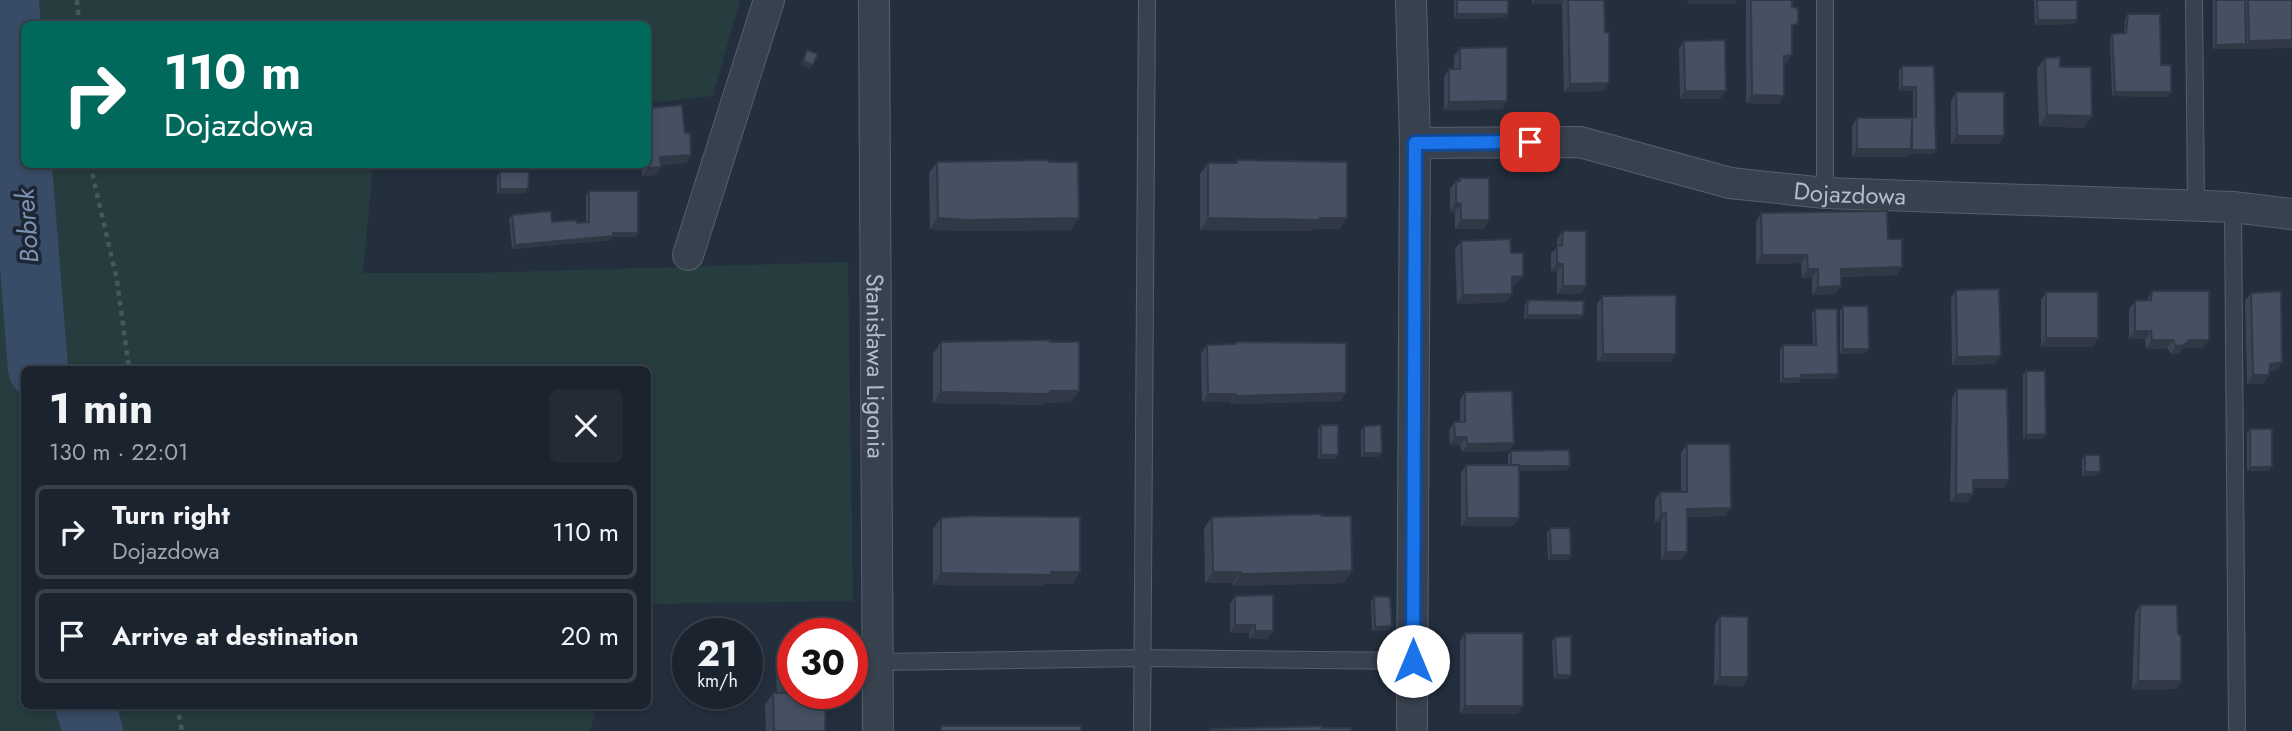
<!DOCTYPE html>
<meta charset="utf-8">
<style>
body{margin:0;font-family:Jost,sans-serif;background:#242b36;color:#f1f3f6;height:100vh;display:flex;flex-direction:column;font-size:26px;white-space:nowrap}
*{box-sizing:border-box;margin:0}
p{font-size:23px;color:#a0a4aa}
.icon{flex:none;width:38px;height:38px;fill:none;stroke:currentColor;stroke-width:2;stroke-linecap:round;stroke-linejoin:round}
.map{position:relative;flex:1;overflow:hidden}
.sheet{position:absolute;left:21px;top:366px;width:630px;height:343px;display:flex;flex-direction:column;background:#1b232e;border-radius:10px;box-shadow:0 4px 10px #0003,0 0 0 2px #39404a}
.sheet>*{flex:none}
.guide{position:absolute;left:21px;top:21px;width:630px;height:147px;border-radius:10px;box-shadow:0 4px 10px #0003,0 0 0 2px #39404a;background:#00695c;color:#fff;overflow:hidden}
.speed{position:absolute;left:672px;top:618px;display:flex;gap:14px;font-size:35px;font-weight:700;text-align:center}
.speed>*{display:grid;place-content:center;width:91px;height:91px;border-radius:50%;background:#1b232e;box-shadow:0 4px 10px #0003,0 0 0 2px #39404a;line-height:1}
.speed small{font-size:18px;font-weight:400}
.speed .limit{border:10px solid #d22;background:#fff;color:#111}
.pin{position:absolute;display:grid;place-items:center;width:60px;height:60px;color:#fff;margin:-30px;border-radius:14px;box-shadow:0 4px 10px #0006}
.me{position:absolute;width:77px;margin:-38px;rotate:0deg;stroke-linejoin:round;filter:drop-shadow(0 0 5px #0008)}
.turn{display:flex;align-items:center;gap:24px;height:147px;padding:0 28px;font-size:32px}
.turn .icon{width:91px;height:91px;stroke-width:2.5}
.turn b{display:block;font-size:49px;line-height:60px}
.round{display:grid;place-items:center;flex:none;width:74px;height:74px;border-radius:10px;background:#242b36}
.summary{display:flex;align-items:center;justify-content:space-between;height:119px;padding:0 28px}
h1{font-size:42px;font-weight:700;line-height:52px}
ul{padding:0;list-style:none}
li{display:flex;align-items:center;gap:21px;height:94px;margin:0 14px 10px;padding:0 14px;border:4px solid #39404a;border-radius:10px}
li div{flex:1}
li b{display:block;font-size:26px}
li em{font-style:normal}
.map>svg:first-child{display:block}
</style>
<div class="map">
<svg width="2292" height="731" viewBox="0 0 2292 731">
<rect width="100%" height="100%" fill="#242f3e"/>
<path fill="#263c3f" d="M0,0H740L713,96L648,103V24H24V164L373,165L363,273H477L848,262L853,601L648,604V369H24V705H598L590,731H0Z"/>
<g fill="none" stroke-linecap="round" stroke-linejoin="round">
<path stroke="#394c67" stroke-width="60" d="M9,0L38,369
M85,705L93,731"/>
<defs>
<path id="lane" d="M2194,0L2196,205
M1825,193V0
M2233,207L2237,731
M879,662L1142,658L1413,661
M1142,731L1147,0"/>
<g id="street">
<path id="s1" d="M874,0L878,731"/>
<path d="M1411,0L1415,143L1412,731"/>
<path id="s2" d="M1415,143L1580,142L1730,183L1825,193L2233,207L2292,214"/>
<path d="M688,255L769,0"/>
</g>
</defs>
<use href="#lane" stroke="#565f6c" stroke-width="18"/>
<use href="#street" stroke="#565f6c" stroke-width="32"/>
<path stroke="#44595c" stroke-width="4.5" stroke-dasharray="5 5" stroke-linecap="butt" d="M77,0L79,24
M90,164L117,280L129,369
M177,705L182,731"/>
<use href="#lane" stroke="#38414e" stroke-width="16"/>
<use href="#street" stroke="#38414e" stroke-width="30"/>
</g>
<path fill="#3b4654" d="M1454,0H1508L1505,18L1454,19Z
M1532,0H1604L1609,83L1603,91L1564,92L1562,4H1532Z
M1746,0H1751L1792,32L1787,63H1784L1779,104L1746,103Z
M2034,0H2077L2074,24L2035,25Z
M2213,0H2292V48L2213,49Z
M2128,14L2171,92L2168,97L2112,96L2110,38L2112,34L2124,33L2125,19Z
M1684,41L1720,99H1680L1679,49Z
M1460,48L1507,101L1502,109L1444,110V77L1449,69H1454V56Z
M2045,58L2060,67L2092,116L2084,128L2039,126L2037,69Z
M1902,66H1934L1936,150L1933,154H1908L1906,157H1852V126L1857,118L1913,117V91H1899V70Z
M1956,92L2004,136L1999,144H1951V101Z
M685,133L691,155L686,163L661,165V167L655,175L642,176V166L625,167V164H648Z
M1237,160L1347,218L1339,229H1313L1312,231L1200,230V174L1208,163H1235Z
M937,162L1071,230L958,231L930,229L929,173Z
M500,172L528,189L525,193L497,194V176Z
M1460,178L1484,229H1455V212L1450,211V189L1456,181H1458Z
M589,191L638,233L635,237H612L610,240L512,249L509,219L512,215L552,222L577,223H586V195Z
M1761,213L1897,275L1841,277V286L1835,294L1812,295V278H1802L1801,263L1756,264V222Z
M1563,231L1586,286L1580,294H1557V272L1551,271V254L1557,247V239Z
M1461,241L1511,253L1523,276L1517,284L1512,285L1506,302L1457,304L1455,249Z
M1956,290L1995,364L1952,365L1951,298Z
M2152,291L2203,348H2183L2178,354H2171L2167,348L2146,349L2145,339H2129V309L2135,301H2146Z
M2046,292L2098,338L2092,347H2041V300Z
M2251,293L2282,362L2277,370L2269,371V375L2263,384H2247L2245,301Z
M1602,296L1676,354L1670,362H1597V304Z
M1528,300L1583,315L1580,319H1524L1525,304Z
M1843,306L1866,353L1840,354V311Z
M1815,309L1838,374L1835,379H1801L1798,383H1780V349L1783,345H1813L1812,313Z
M941,342H1050L1071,402L1044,403L1042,405L933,403V354Z
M1236,342L1341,401L1231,404V402H1202L1201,353L1207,345L1234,344Z
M2026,371L2043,439H2023V375Z
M1957,389L2009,480L2003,488H1973L1968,502H1950L1952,398Z
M1465,392L1514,443L1508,451L1462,452L1460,445H1450L1449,431L1454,422H1460V400Z
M1321,425L1338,455L1335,459H1318V429Z
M1364,426L1379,457H1361V430Z
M2250,429L2269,471H2247V433Z
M1687,444L1725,516L1687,517V552L1681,560H1661V522H1655V500L1660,492H1681V453Z
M1511,451L1567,470L1519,471L1514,526H1461V473L1466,465H1508V455Z
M2085,455L2097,476H2082V459Z
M1322,516L1352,571L1344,583L1233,586V583H1205L1204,528L1212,517Z
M941,518L1080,572L1072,584H1045L1043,586L933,585V529Z
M1550,528L1571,555L1568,560H1548L1547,533Z
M1235,596L1273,631L1267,639H1249V633H1230V604Z
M1374,596L1392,626L1389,631H1372L1371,601Z
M2140,605L2178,634L2176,689L2132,690L2135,613Z
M1720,616L1743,686L1714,685L1715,624Z
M1465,633L1523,706L1517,714H1460V641Z
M1555,637L1571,675L1568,679H1554L1552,641Z
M784,664L846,697L838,709H826L825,731H766L765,705L773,693H777L776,675Z"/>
<path fill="#303945" d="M1534,0H1564L1562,4H1532Z
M1689,0H1737L1735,4H1686Z
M1457,14H1508L1505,18L1454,19Z
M2038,20H2077L2074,24L2035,25Z
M2292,40V48L2213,49L2216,45L2246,44L2249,41Z
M1792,55L1787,63L1778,64L1784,56Z
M803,61L813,65L810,69L800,65Z
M1609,83L1603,91L1564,92L1570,84Z
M1902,87H1916L1913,91H1899Z
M1685,91H1726L1720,99H1680Z
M2115,92H2171L2168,97L2112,96Z
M1752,95L1784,96L1779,104L1746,103Z
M1507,101L1502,109L1444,110L1449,102Z
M2047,115L2092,116L2084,128L2039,126Z
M1957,136H2004L1999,144H1951Z
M1857,149H1912L1936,150L1933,154H1908L1906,157H1852Z
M691,155L686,163L654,166L660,157Z
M627,164H643L642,166L625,167Z
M661,167L655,175L642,176L648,168Z
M500,189H528L525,193L497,194Z
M1456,203L1461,204L1455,212L1450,211Z
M938,218H1079L1071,230L958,231L930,229Z
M1208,218H1347L1339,229H1313L1312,231L1200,230Z
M1461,220H1489L1484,229H1455Z
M613,233H638L635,237H612L610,240L512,249L515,245Z
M1762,255H1807L1801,263L1756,264Z
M1557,263L1563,264L1557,272L1551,271Z
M1902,267L1897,275L1835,277L1841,269Z
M1808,269H1818L1812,278H1802Z
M1523,276L1517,284L1507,285L1512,277Z
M1563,286H1586L1580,294H1557Z
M1841,286L1835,294L1812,295L1818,287Z
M1512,294L1506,302L1457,304L1463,295Z
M1527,315H1583L1580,319H1524Z
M2135,331H2151L2145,339H2129Z
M2046,338H2098L2092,347H2041Z
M2152,340H2173L2167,348L2146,349Z
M2189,340H2209L2203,348H2183L2178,354H2171L2176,346Z
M1843,349H1869L1866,353L1840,354Z
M1603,354H1676L1670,362H1597Z
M2001,356L1995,364L1952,365L1957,357Z
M2282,362L2277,370L2264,372L2270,364Z
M1838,374L1835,379H1801L1798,383H1780L1783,379L1801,375Z
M2253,375H2269L2263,384H2247Z
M1079,391L1071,402L1044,403L1042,405L933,403L941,392Z
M1346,393L1341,401L1231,404L1236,396Z
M1208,394H1236L1231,402H1202Z
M2046,434L2043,439H2023L2026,435Z
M1455,437H1466L1460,445H1450Z
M1514,443L1508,451L1462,452L1468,444Z
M1364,453H1382L1379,457H1361Z
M1321,455H1338L1335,459H1318Z
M1570,466L1567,470L1508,471L1511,467Z
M2250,467H2272L2269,471H2247Z
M2085,472H2100L2097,476H2082Z
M1973,480H2009L2003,488H1967Z
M1956,494H1973L1968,502H1950Z
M1731,508L1725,516L1681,517L1687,509Z
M1666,513L1661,522H1655L1661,514Z
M1467,518H1519L1514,526H1461Z
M1666,552H1687L1681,560H1661Z
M1551,555H1571L1568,560H1548Z
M1352,571L1344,583L1233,586L1241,574Z
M1080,572L1072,584H1045L1043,586L933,585L941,573Z
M1213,572H1241L1233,583H1205Z
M1235,625H1255L1249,633H1230Z
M1392,626L1389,631H1372L1375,627Z
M1255,631H1273L1267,639H1249Z
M1557,675H1571L1568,679H1554Z
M1720,677H1748L1743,686L1714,685Z
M2138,681H2181L2176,689L2132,690Z
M826,697H846L838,709H818Z
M1465,706H1523L1517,714H1460Z"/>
<path fill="#455162" stroke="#303945" stroke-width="2" d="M1457,0H1508V14H1457Z
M1568,0H1604L1605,32L1609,33V83L1570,84Z
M1751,0H1792V7L1798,8V24L1792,25V55L1784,56V96L1752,95Z
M2037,0H2077V20H2038Z
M2216,0H2245L2246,44L2216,45Z
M2248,0H2292V40L2249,41Z
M2128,14H2160L2161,65H2171V92H2115L2112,34L2126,33Z
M1725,40L1726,91H1685L1684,41Z
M1507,47V101L1449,102V69H1460V48Z
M807,50L818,54L813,65L803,61Z
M2060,57V67H2091L2092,116L2047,115L2045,58Z
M1902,66H1934L1936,150H1911L1912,118H1910L1916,117V87H1902Z
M1956,92H2004V136H1957Z
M682,105L685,133H690L691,155L660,157L661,167L648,168V108Z
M1857,118H1912V149H1857Z
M1049,160V162H1078L1079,218L966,220L938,218L937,162Z
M1237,160L1347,162V218H1320V220L1208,218V163H1237Z
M500,172H529L528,189H500Z
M1460,178H1489V220H1461V204L1456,203V181H1460Z
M589,191H638V233H613V236L515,245L512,215L551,211L552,222L576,220L577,223L589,222Z
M1887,211L1888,239H1902V267L1841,269V286L1818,287V269H1808L1807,255H1762L1761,213Z
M1563,231H1586V286H1563V264L1557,263V246L1562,245Z
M1510,239L1511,253H1523V276L1512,277V294L1463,295L1461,241Z
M1999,289L2001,356L1957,357L1956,290Z
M2152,291H2209V340H2189L2184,345L2176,346L2173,340H2152L2151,331H2135V301L2151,300Z
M2281,291L2282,362L2270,364L2269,375H2253L2251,293Z
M2046,292H2098V338H2046Z
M1676,295V354H1603L1602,296Z
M1528,300L1584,301L1583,315H1527Z
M1843,306H1868L1869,349H1843Z
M1815,309H1837L1838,374L1801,375V378L1783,379V345H1816Z
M1050,340V342H1079V391H1050V394L941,392V342Z
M1236,342L1346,343V393L1236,396V394H1208L1207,345L1236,344Z
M2026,371H2045L2046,434L2026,435Z
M1957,389H2007L2009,480H1973V494H1956Z
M1512,391L1514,443L1468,444L1466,437H1455L1454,422H1465V392Z
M1321,425H1338V455H1321Z
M1381,425L1382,453H1364V426Z
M2250,429H2272V467H2250Z
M1687,444H1730L1731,508L1687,509V552H1666V513L1661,514L1660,492H1687Z
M1569,450L1570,466H1519V465H1511V451Z
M2085,455H2100V472H2085Z
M1466,465H1519V518H1467Z
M1323,514L1322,516H1351L1352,571L1241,574V572H1213L1212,517Z
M969,516L1080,517V572H1051V575L941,573V518Z
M1550,528H1570L1571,555H1551Z
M1273,595V631H1255V625H1235V596Z
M1374,596L1390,597L1392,626L1375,627Z
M2140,605H2177L2178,634L2181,636V681H2138Z
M1720,616L1748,617V677H1720Z
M1465,633H1523V706H1465Z
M1571,636V675H1557L1555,637Z
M784,664H793V693H846V697H826L825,731H774L773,693H785Z
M941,726H1081V731H941Z
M1322,726V728H1351V731H1210V729Z"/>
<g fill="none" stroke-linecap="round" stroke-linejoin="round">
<defs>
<path id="route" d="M1413,661L1415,143L1530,142"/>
</defs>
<use href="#route" stroke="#114b97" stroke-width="18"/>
<use href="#route" stroke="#1a73e8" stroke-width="12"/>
</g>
<g text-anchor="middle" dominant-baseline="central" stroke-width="7" stroke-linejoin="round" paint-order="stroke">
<g font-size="24" fill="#b4bcc9" stroke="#1d2633">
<text stroke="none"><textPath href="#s2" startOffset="441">Dojazdowa</textPath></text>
<text stroke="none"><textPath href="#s1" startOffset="366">Stanisława Ligonia</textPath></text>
</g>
<g font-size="26" font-style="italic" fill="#7c92b1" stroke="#1d2633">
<text transform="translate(27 226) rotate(-94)">Bobrek</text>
</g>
</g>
</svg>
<div class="speed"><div>21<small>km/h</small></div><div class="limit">30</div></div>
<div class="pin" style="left:1530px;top:142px;background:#d93025"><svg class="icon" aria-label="arrive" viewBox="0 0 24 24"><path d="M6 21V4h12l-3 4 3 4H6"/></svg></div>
<svg class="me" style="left:1413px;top:661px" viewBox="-20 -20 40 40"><circle r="19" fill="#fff"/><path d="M0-13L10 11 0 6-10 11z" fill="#1a73e8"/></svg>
<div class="guide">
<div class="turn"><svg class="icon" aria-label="right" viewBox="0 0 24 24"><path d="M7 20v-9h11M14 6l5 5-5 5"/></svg><div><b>110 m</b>Dojazdowa</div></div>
</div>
<section class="sheet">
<div class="summary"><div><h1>1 min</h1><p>130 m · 22:01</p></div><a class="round"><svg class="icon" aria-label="close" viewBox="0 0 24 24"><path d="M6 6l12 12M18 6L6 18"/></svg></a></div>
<ul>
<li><svg class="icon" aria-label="right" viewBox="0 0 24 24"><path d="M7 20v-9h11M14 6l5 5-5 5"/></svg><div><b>Turn right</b><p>Dojazdowa</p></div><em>110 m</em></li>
<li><svg class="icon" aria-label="arrive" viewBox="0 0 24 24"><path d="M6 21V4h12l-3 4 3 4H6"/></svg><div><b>Arrive at destination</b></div><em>20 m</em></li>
</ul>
</section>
</div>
